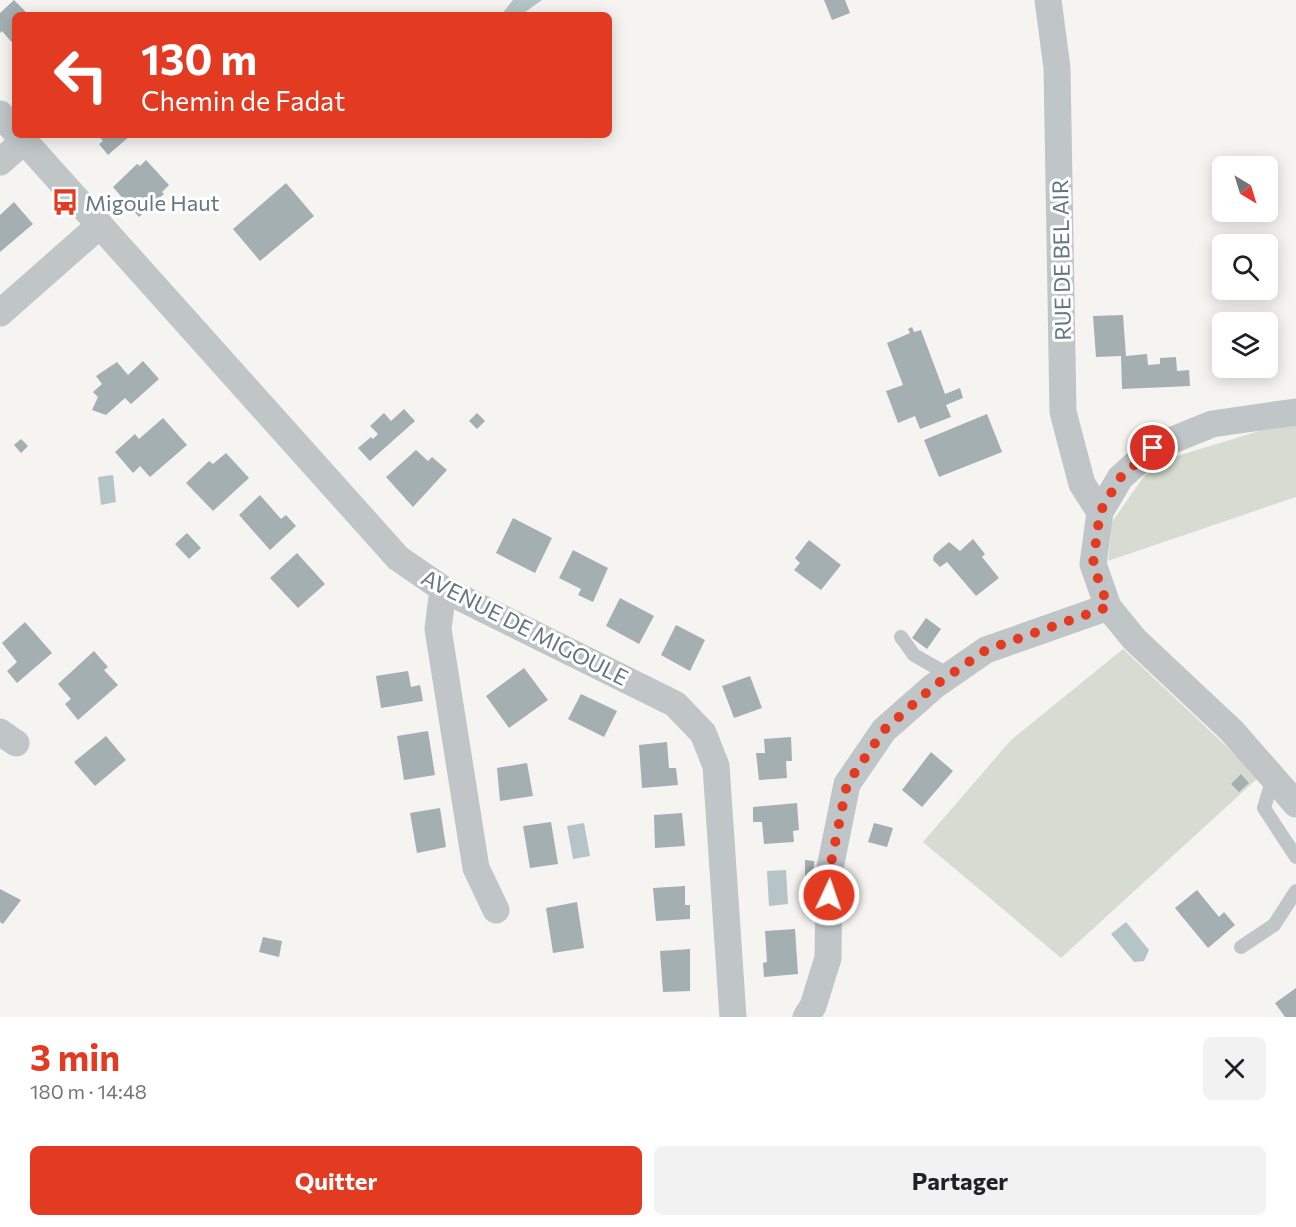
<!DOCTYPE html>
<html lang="fr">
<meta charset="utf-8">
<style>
body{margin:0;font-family:Commissioner,sans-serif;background:#f2f2f2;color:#202124;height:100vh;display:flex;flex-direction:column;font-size:22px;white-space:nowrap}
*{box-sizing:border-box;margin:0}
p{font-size:20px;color:#757577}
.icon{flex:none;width:33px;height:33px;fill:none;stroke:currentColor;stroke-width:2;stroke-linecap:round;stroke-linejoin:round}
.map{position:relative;height:1017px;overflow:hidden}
.side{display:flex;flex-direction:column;background:#fff;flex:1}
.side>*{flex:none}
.guide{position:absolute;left:12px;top:12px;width:600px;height:126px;border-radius:9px;box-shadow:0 3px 15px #0003;background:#e33a22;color:#fff;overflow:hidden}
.needle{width:39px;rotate:142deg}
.fabs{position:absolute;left:1212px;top:156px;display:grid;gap:12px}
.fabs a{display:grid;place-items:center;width:66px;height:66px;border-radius:9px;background:#fff;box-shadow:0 3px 15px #0003;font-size:30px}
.pin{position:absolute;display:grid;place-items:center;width:51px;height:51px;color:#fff;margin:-26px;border:3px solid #fff;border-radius:50%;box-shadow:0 2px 6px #0007}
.me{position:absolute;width:66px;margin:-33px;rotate:3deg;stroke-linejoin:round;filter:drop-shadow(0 0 4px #0008)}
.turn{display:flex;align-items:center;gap:21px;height:126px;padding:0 30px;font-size:27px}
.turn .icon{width:78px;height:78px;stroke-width:2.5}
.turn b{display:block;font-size:42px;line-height:51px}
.round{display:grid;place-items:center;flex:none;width:63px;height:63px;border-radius:9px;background:#f2f2f2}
.headline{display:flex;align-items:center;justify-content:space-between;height:102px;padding:0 30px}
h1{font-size:36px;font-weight:700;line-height:45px;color:#e33a22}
.cta{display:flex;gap:12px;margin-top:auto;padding:12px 30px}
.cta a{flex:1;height:69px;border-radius:9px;background:#e33a22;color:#fff;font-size:24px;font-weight:700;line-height:69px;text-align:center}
.cta a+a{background:#f2f2f2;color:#202124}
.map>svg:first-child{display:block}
</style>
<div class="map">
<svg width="1296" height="1017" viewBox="0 0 1296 1017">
<rect width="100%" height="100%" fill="#f5f4f1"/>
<path fill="#d6dcd2" d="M1296,425V497L1108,561L1112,522L1144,476L1174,457L1269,428Z
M1123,649L1259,777L1061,958L923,842L1011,740Z"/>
<path fill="#b5c4c6" d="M513,0H542L521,15H501Z
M113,475L116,502L101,505L98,477Z
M584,823L590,856L573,859L567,826Z
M786,870L788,904L769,906L767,871Z
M1126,922L1149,950L1144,961L1134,962L1111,934Z"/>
<path fill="#a4afb2" d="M14,0L29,15H15V46L2,31L0,33V13Z
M824,0H845L850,13L832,20Z
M98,135H131L108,155L99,144L103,141Z
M146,160L169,185L162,192L164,194L139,217L113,187L137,164L140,166Z
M286,183L314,216L260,261L233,229Z
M14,202L33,224L0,252V215Z
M1123,315L1126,356L1147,354L1148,365L1160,364V358L1176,357L1177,371L1189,370L1190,386L1122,389L1121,356L1096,357L1093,316Z
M912,327L914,332L921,330L945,394L960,388L963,398L946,405L951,417L920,429L915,416L898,423L886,391L903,385L887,343L910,333L908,329Z
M143,361L159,379L131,404L125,398L106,415L92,410L98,397L93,392L102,384L96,376L117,362L128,375Z
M404,409L415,421L370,461L358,448L371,437L373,439L378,434L370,426L384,413L391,421Z
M477,413L485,421L477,429L469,421Z
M987,414L1002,452L939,477L924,440Z
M163,418L187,445L150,477L140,466L133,473L115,452L135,434L139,439Z
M21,439L28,446L21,453L14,445Z
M416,450L428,461L432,457L447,470L413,507L386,477Z
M226,453L249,478L213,511L186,483L209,461L213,464Z
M260,495L281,519L286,515L296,526L270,550L239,515Z
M513,518L552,538L535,573L496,553Z
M187,533L201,548L189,559L175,544Z
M973,539L985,554L982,557L999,578L976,596L947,562L940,567L933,560L934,555L949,542L960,551Z
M809,540L841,565L821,590L794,570L800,563L795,558Z
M573,550L608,568L593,602L578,595L581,589L559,578Z
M297,553L325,584L298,608L270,578Z
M620,598L654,616L639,644L606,626Z
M926,618L941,629L927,649L912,638Z
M25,622L52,653L17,683L7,671L17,662L2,643Z
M676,625L705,640L690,671L661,655Z
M94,651L108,667L104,670L118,685L78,720L65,704L71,699L58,684Z
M524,668L548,700L509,728L486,696Z
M408,671L411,687L420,685L423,701L381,708L376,676Z
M750,676L762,708L734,718L722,686Z
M581,694L617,711L604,737L568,719Z
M428,731L435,775L404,780L397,736Z
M106,736L126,760L95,786L74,762Z
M791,737L792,761H786L787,778L759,780L756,753H765L764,739Z
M667,742L669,768H676L678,785L642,788L639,745Z
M931,752L953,771L922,807L902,790Z
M527,763L533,796L500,801L497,768Z
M1241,774L1249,783L1239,792L1231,784Z
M797,803L799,830L793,831L794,842L764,844L762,822H753V807Z
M440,808L446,847L417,853L410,813Z
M682,813L685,846L655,848L654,815Z
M551,822L558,864L530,868L523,826Z
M874,823L893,828L887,847L868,842Z
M805,860L814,861L813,888L805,887Z
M685,886V905H690V919L656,921L653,888Z
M0,889L21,900L3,924L0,922Z
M1197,890L1219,917L1224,912L1235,925L1208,948L1175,908Z
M577,902L584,948L553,953L546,908Z
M795,929L798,974L764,977L763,963L767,962L765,931Z
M263,937L282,941L279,957L259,952Z
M690,949V991L663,992L660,951Z
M1296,988V1017H1285L1275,1003Z"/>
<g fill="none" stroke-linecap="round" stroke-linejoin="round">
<path stroke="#c0c5c7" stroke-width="14" d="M901,637L914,655L949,675
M1273,778L1264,808L1296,857
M1241,947L1274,925L1296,891"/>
<path stroke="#c0c5c7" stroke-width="27" d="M1048,0L1057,68L1063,412L1082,484L1100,512
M0,114L15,131
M19,135L398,558L443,589L675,704L703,733L716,766L733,1017
M0,162L24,141
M0,313L100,225
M1296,412L1212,424L1153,448L1120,478L1100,512L1093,564L1108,607L1135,640L1232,731L1296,804
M443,589L438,629L476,868L496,910
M0,732L16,743
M806,1017L813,1006L828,958L829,873L847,784L884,730L934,686L986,650L1108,607"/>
</g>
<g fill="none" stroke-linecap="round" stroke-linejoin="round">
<path stroke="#e33a22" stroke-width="10" stroke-dasharray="0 18" d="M829,895V873L847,784L884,730L934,686L986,650L1108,607L1093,564L1100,512L1120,478L1153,448"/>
</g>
<defs>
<symbol id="bus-bare" viewBox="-9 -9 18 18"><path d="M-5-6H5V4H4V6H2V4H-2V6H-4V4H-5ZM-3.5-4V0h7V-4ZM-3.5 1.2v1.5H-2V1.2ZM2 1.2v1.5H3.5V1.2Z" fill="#e33a22" stroke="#fff" stroke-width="2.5" paint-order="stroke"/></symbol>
</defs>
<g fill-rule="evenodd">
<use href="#bus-bare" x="46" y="183" width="38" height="38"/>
</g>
<g text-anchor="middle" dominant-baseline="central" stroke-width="6" stroke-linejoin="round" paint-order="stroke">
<g font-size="22" fill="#637882" stroke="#fff" text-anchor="start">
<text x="85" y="202">Migoule Haut</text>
</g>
<g font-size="22" fill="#637882" stroke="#fff">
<text transform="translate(1061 260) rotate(-91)">RUE DE BEL AIR</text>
<text transform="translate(525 627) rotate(27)">AVENUE DE MIGOULE</text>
</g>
</g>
</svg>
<div class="fabs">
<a><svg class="needle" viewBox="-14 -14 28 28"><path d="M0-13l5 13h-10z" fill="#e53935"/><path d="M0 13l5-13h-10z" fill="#757577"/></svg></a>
<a><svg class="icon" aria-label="search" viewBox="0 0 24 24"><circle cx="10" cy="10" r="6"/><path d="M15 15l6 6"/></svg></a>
<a><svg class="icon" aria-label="layers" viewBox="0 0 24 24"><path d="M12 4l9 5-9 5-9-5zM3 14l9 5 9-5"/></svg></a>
</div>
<div class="pin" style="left:1153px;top:448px;background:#d93025"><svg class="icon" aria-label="arrive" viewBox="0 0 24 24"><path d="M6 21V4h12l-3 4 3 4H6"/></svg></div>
<svg class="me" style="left:829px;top:895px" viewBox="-20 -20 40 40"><circle r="17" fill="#e33a22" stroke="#fff" stroke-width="3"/><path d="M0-11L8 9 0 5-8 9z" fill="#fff"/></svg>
<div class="guide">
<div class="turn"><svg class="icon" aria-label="left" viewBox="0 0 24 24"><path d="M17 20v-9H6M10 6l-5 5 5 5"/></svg><div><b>130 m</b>Chemin de Fadat</div></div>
</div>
</div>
<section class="side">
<div class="headline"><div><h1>3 min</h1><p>180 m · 14:48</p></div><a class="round"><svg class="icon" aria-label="close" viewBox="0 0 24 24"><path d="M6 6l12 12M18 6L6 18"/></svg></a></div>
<div class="cta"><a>Quitter</a><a>Partager</a></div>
</section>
